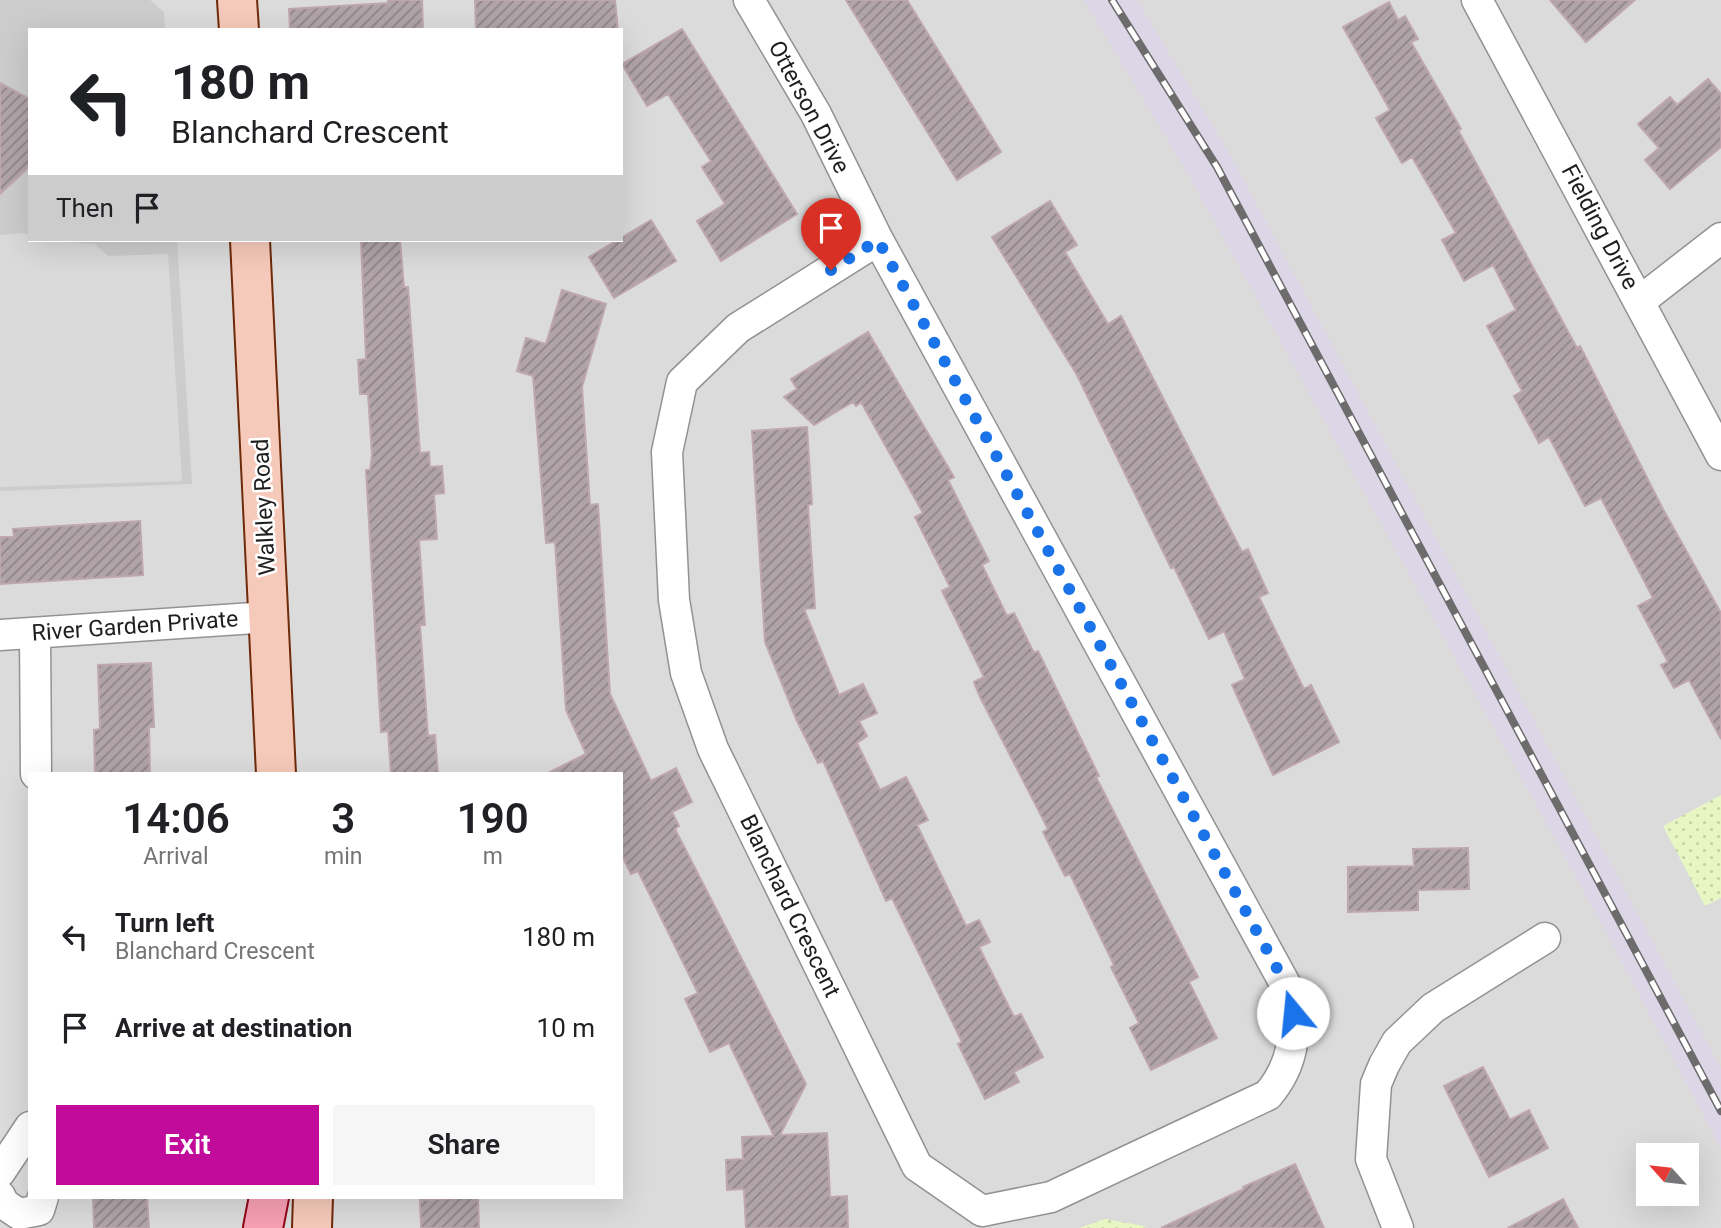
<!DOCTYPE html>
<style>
body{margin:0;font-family:Roboto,sans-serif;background:#f6f6f6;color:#202124;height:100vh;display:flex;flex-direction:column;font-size:26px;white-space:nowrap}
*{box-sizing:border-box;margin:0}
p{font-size:23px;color:#757577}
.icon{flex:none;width:38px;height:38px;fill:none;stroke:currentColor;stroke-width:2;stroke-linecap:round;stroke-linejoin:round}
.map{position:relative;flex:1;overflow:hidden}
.panel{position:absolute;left:28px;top:772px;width:595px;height:427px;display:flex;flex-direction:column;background:#fff;border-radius:0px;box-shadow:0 7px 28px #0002}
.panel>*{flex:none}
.hud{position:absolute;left:28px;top:28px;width:595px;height:214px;border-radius:0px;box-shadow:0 7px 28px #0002;background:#fff;color:#202124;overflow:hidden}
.needle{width:46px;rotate:297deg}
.controls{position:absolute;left:1636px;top:1143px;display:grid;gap:14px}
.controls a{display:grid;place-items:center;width:63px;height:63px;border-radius:0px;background:#fff;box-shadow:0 7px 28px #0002;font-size:35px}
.pin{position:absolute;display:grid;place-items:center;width:60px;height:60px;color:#fff;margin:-72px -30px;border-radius:50% 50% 50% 0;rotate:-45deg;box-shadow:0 0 7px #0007}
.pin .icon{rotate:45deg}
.me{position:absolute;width:77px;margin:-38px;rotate:343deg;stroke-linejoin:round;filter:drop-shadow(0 0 5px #0008)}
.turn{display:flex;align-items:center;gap:24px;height:147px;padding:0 28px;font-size:32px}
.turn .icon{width:91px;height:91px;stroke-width:2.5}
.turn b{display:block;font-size:49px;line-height:60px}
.then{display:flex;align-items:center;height:66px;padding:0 28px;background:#0003;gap:14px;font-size:26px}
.eta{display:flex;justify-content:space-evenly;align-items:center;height:119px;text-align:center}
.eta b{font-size:42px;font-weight:600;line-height:49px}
.button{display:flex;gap:14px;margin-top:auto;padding:14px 28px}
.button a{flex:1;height:80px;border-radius:0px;background:#c10b9b;color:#fff;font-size:28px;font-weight:600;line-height:80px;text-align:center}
.button a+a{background:#f6f6f6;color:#202124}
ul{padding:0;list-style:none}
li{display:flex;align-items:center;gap:21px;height:91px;padding:0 28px}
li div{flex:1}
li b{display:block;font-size:26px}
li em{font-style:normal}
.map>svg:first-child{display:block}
</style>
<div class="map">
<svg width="1721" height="1228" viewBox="0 0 1721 1228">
<defs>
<pattern id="park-dots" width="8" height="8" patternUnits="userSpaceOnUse" patternTransform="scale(1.75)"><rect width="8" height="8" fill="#e7f6c3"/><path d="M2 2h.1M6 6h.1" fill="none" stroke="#c6d2a7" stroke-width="1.8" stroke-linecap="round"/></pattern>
<pattern id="building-hatch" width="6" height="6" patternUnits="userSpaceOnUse" patternTransform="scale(1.75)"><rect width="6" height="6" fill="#b0a4a8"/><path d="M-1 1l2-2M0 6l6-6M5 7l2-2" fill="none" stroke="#8f8588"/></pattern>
</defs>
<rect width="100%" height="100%" fill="#eee4e5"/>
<path fill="#dcdbdb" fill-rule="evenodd" d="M0,0H1721V1228H0ZM30,30H621V240H30ZM30,774H621V1197H30ZM1648,1155H1687V1194H1648Z"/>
<path fill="#ccc" d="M0,0H150L164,12L165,30H30V240H177L192,484L0,491Z"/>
<path fill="#ddd6e7" d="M1084,0H1137L1229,153L1721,1069V1148L1586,895L1191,179Z"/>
<path fill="url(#park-dots)" d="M1721,795V898L1705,906L1663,826Z
M1105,1219L1145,1226L1146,1228H1079Z"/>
<path fill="#dadada" d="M23,233L30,235V240L95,244L108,256L168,254L182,481L0,487V235Z"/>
<path fill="url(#building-hatch)" stroke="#bfa7b0" stroke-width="2" d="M388,0H422L423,30H290L289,9L388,3Z
M475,0H615L618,30H476Z
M846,0H907L1001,152L957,180Z
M1550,0H1635L1586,42Z
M1389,2L1398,20L1405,16L1418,39L1411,42L1461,129L1458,130L1577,348L1580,346L1664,511L1721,613V739L1689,680L1674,688L1661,665L1668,662L1638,606L1653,598L1601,498L1585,506L1549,437L1539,443L1514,396L1522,391L1487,326L1516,310L1493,265L1464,281L1442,240L1456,233L1412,157L1402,163L1376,118L1390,110L1343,27Z
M682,29L797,214L721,261L697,221L725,204L702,167L711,161L668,94L647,106L622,64Z
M1708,79L1721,94V147L1670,189L1645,160L1659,148L1638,124L1670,97L1677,105Z
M0,83L30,99V166L0,194Z
M1050,201L1077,245L1065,252L1108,324L1121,316L1242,552L1248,549L1268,593L1259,597L1304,689L1311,685L1339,742L1273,775L1232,685L1245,679L1224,631L1209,639L1174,567L1171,568L1077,375L992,237Z
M651,220L676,261L614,298L589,257Z
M361,240H400L404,287H408L420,453L429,452L430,467L442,466L444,493L434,494L437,539L419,540L425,625H420L428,736L435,735L438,774H391L388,731L381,732L366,470H370L372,455L368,394H360L358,360L366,359Z
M562,290L606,304L582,387L590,505L598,504L610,694L651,781L676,768L692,802L672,812L679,826L675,829L806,1084L780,1135L827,1133L830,1197L847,1196L848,1228H746L744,1189L727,1190L726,1160L743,1159L742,1137L774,1136L729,1043L710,1052L685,999L698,993L638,871L631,874L621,854V774H546L586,754L566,710L555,542L546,543L533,376L517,371L526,338L546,344Z
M868,332L954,477L948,480L989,561L982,565L1007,616L1014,613L1034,653L1038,651L1099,776L1096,777L1198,977L1189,982L1217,1038L1151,1070L1130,1028L1139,1023L1111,967L1114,965L1070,874L1065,876L1043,832L1048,829L980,697L974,682L984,677L942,591L950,587L915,517L923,513L861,402L856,406L853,402L814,425L784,397L797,389L791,379Z
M807,427L812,504L808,505L815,608L804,609L839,695L863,684L877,713L859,721L867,736L857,743L880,790L906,777L928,820L917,825L966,926L979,920L990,942L979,947L1014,1017L1021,1014L1043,1057L1014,1072L1019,1082L985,1099L958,1044L962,1042L892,898L886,901L823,761L818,763L797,721L765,642L752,431Z
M140,521L143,575L0,584V537H14L13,529Z
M151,663L154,727H149L150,774H95L94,730L100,729L98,665Z
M1468,848L1469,889L1418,890V910L1348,912V867L1414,866L1413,849Z
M1483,1067L1510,1120L1529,1110L1548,1148L1489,1177L1444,1086Z
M1295,1164L1324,1228H1161L1244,1189L1243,1187Z
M147,1197L149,1228H94L93,1198Z
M478,1197L479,1228H421L420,1200Z
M1563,1199L1578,1228H1508Z"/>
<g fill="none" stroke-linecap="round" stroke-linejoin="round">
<defs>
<path id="street" d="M749,0L816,114L878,240L1290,993C1297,1032 1294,1064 1268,1095L1051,1197L982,1211L917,1166L713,749L686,673L674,600L667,452L682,382L738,328L878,240
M1477,0L1721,455
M1640,301L1721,238
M35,633L36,774
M0,635L269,617
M0,1172L30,1127
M0,1196L4,1204L19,1214L39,1210L43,1197
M1398,1228L1371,1159L1376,1084L1384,1065L1397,1042L1433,1008L1545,938"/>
<path id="secondary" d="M237,0L239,30
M250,240L276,774
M312,1228L313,1197"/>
<path id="primary" d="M263,1228L269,1197"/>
</defs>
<use href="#street" stroke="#929292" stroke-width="33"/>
<use href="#secondary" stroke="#6f2a0a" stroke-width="42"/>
<use href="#primary" stroke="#8f0818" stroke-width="42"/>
<use href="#street" stroke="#fff" stroke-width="30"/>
<use href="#secondary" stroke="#f6caba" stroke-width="38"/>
<use href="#primary" stroke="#f7a0b4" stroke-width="38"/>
<defs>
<path id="rail" d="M1112,0L1217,167L1721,1111"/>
</defs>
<use href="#rail" stroke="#6c6c6c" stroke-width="8"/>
<use href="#rail" stroke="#fff" stroke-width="5" stroke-dasharray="16" stroke-linecap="butt"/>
</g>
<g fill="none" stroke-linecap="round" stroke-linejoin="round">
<path stroke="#1a73e8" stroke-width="12" stroke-dasharray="0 21.6" d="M831,270L878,240L1279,972L1290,993L1293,1013"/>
</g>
<g text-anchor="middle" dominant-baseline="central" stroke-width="5" stroke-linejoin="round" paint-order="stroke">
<g font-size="23" fill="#1e1e1e" stroke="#fff">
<text transform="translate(809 107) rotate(62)">Otterson Drive</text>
<text transform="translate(1600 227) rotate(62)">Fielding Drive</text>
<text transform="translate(264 507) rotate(-93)">Walkley Road</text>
<text transform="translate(135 626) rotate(-4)">River Garden Private</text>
<text transform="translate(790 906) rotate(64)">Blanchard Crescent</text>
</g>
</g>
</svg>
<div class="controls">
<a><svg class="needle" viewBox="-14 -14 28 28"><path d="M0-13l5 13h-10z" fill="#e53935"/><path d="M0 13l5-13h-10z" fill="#757577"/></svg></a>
</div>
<div class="pin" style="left:831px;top:270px;background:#d93025"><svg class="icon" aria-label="arrive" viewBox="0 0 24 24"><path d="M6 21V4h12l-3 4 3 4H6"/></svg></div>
<svg class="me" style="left:1293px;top:1013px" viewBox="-20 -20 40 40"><circle r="19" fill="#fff"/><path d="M0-13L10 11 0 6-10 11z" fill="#1a73e8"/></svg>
<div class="hud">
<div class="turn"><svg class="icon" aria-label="left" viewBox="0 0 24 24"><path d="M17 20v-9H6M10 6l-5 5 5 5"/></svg><div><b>180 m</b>Blanchard Crescent</div></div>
<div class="then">Then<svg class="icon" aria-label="arrive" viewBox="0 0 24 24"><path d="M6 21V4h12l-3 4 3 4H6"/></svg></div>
</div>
<section class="panel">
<div class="eta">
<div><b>14:06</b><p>Arrival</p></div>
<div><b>3</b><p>min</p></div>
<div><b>190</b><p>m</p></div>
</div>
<ul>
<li><svg class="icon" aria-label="left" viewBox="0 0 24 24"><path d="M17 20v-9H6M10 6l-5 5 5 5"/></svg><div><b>Turn left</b><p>Blanchard Crescent</p></div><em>180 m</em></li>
<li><svg class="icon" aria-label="arrive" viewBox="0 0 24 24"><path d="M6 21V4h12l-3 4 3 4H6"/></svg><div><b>Arrive at destination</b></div><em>10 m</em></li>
</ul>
<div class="button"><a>Exit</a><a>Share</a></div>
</section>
</div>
